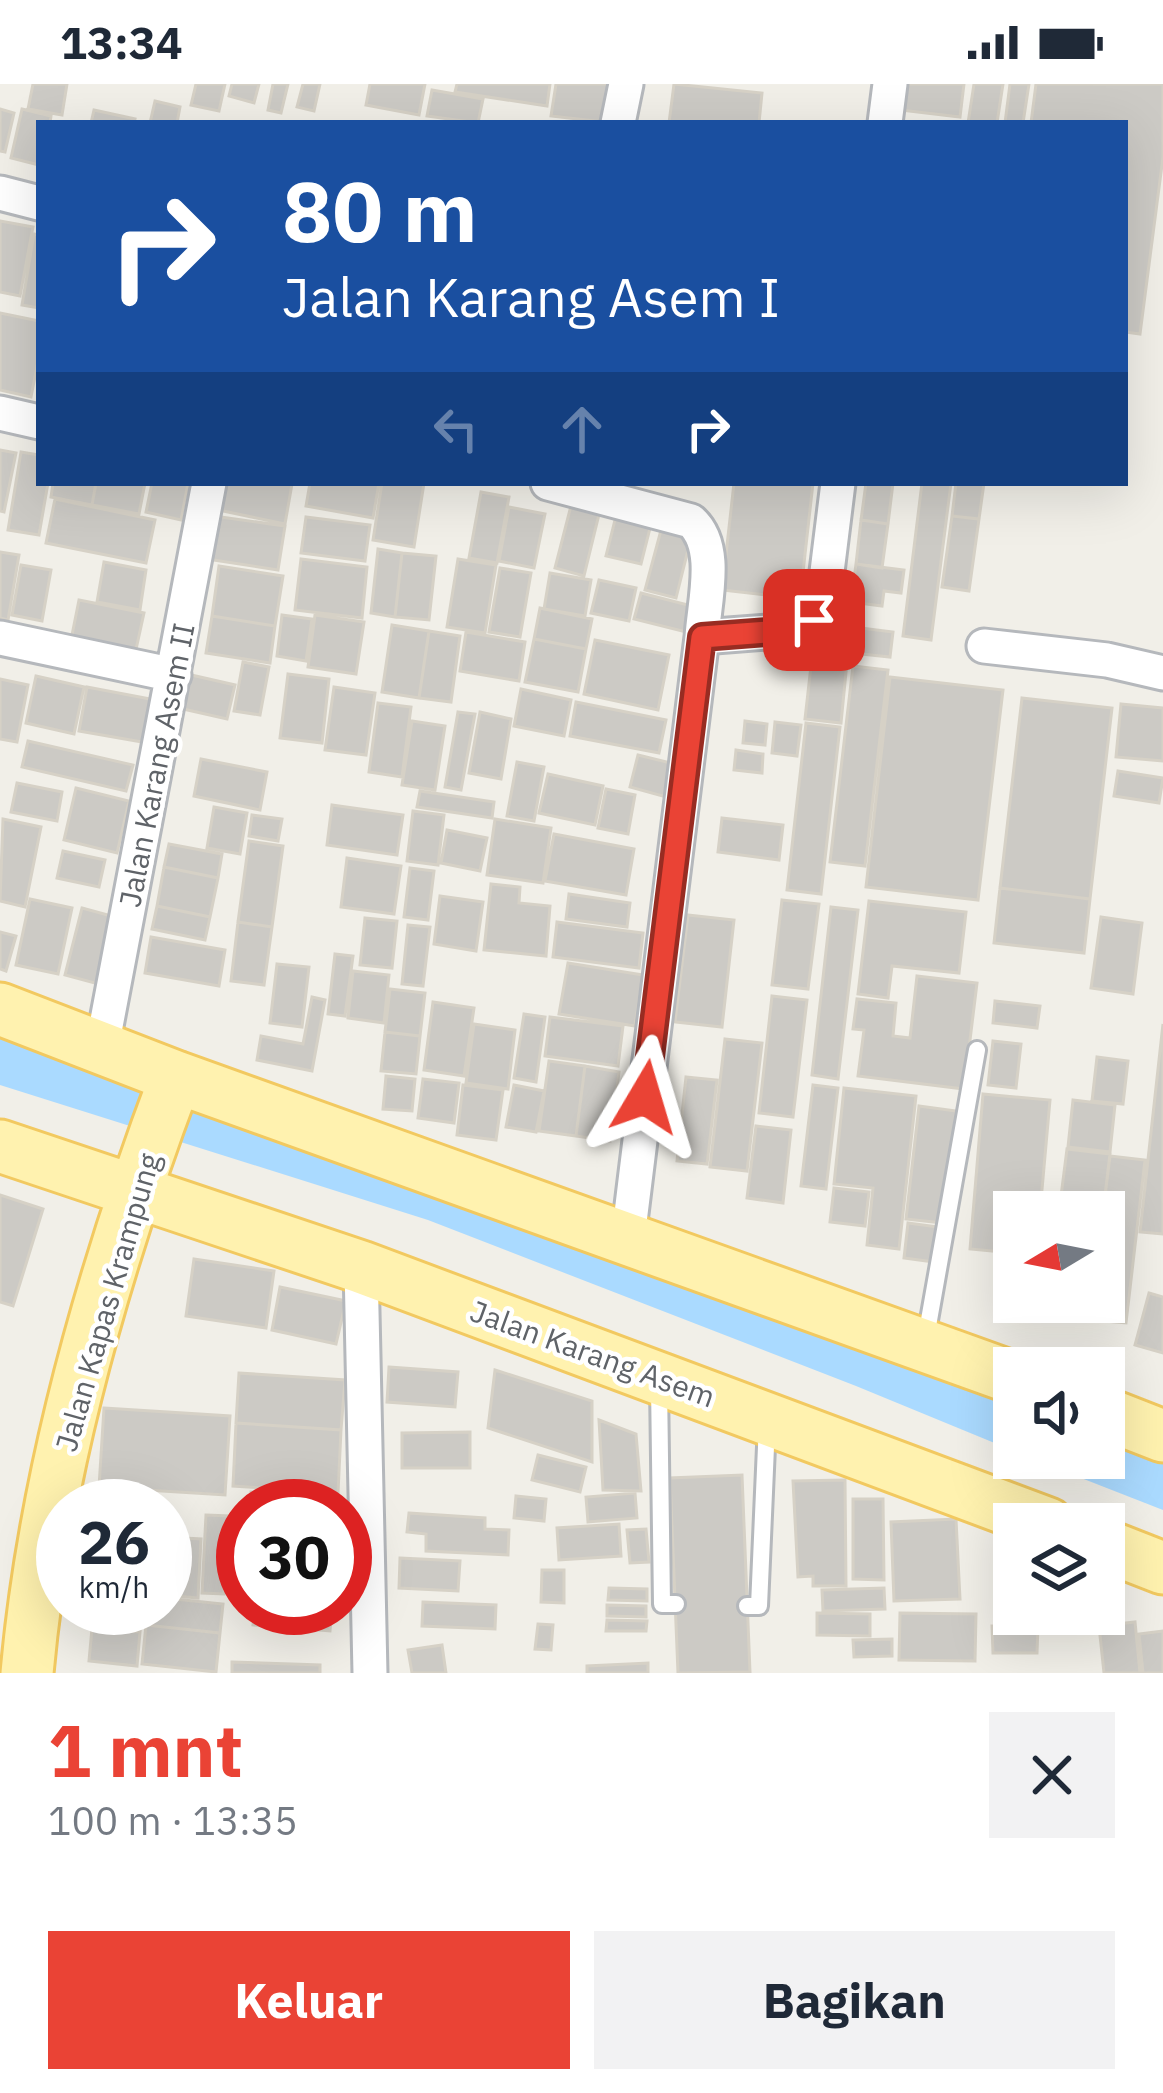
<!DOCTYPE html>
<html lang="id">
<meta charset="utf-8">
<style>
body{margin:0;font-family:"IBM Plex Sans",sans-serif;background:#f2f2f3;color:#1f2937;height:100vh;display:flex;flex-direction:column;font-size:45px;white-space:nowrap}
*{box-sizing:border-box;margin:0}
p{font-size:39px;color:#747a83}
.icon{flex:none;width:66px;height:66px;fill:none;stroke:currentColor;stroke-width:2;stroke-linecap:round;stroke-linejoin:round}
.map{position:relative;height:1589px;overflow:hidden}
.panel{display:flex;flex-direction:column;background:#fff;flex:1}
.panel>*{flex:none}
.banner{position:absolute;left:36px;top:36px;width:1092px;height:366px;border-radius:0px;box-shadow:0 12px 48px #0002;background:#1a4fa0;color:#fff;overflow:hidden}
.needle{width:78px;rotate:260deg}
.tools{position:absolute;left:993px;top:1107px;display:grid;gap:24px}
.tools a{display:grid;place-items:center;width:132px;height:132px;border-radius:0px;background:#fff;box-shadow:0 12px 48px #0002;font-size:60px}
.speed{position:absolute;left:36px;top:1395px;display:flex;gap:24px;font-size:60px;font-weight:700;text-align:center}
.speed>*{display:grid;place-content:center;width:156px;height:156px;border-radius:50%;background:#fff;box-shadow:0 12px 48px #0002;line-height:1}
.speed small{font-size:30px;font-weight:400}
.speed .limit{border:18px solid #d22;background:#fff;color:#111}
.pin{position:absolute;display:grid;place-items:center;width:102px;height:102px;color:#fff;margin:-51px;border-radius:24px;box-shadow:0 6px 18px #0006}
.me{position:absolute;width:132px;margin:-66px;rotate:7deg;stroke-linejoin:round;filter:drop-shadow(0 0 9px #0008)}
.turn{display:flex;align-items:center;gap:42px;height:252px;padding:0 48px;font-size:54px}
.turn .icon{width:156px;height:156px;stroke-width:2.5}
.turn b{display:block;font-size:84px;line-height:102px}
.lanes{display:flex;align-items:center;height:114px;padding:0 48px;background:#0003;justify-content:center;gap:60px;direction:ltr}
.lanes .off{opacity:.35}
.round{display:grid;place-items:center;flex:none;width:126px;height:126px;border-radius:0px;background:#f2f2f3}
.head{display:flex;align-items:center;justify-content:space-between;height:204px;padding:0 48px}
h1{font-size:72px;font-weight:800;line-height:90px;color:#ea4335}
.action{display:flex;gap:24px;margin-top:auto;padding:24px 48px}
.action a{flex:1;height:138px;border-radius:0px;background:#ea4335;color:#fff;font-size:48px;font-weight:800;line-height:138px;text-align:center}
.action a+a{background:#f2f2f3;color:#1f2937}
.status{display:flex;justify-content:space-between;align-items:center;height:84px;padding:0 60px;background:#fff;direction:ltr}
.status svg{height:33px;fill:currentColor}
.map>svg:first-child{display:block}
</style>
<div class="status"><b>13:34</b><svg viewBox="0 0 49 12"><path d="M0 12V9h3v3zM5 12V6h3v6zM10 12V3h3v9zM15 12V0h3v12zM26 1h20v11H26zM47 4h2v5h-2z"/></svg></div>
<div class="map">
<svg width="1163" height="1589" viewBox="0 0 1163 1589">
<rect width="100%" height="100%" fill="#f1efe8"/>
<path fill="#aadaff" d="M0,953L1014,1322V1367L856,1302L428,1136L0,1001Z
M1104,1356L1163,1378V1426L1030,1374H1104Z"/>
<path fill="#cccac5" stroke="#d6d1c6" stroke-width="3" d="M33,0H67L62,31L28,25Z
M196,0H225L219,27L191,21Z
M232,0H259L254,19L229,12Z
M273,0H288L281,29L268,26Z
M303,0H320L314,27L297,23Z
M370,0H425L419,31L366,21Z
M457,0H550L547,22L455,8Z
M556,0H619L613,39L551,32Z
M674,0L762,9L759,39H669Z
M895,0H964L960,33L892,25Z
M974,0H1003L997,39H968Z
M1010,0H1029L1023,39H1005Z
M1036,0H1163V73L1140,250L1125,248V39H1031Z
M432,6L483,15L478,39L427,32Z
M155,17L180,23L177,39H150Z
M0,25L14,29L5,68L0,67Z
M22,25L51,32L50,39H39V81L11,74Z
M94,26L135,35L134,39H91Z
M0,137L33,143L20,212L0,208Z
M34,150L39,151V224L22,221Z
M0,229L39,237V272L31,313L0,306Z
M0,366L16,369L4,428L0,427Z
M21,368L39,371V399H48L39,451L8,446Z
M53,399H96L92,421L51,413Z
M96,399H145L139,430L92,421Z
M152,399H188L181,436L146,428Z
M219,399L292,400L285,440L214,425Z
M310,399H379L373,434L306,422Z
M382,399H424L414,463L373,456Z
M734,399H813L800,515L722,506Z
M866,399H893L888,440L861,436Z
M922,399H951L931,556L903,552Z
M956,399H984L979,435L952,432Z
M481,408L509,413L497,479L469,474Z
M574,410L602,418L584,492L555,484Z
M55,415L155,436L146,479L46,459Z
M509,423L545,430L534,484L499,477Z
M617,428L652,436L641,480L606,472Z
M214,432L285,442L278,486L207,475Z
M952,432L979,435L969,507L942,503Z
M306,433L370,441L365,477L301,469Z
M861,436L888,440L882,484L856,480Z
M661,446L691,454L676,514L645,506Z
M378,465L402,469L395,533L371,529Z
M0,468L19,471L8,536L0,534Z
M402,469L436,472L429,536L395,533Z
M301,475L367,483L362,534L295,526Z
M458,475L496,481L485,549L447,543Z
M104,478L146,486L140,526L97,518Z
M856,480L904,486L901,509L884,507L882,522L851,518Z
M21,481L51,486L42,537L12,531Z
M219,482L283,492L275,542L212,532Z
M500,484L531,489L520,553L489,548Z
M550,489L591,496L585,532L544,525Z
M599,496L636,504L629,537L591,529Z
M641,509L696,523L690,549L634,535Z
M79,516L144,529L135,570L71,556Z
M540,524L592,535L586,565L534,555Z
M282,531L312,535L306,577L277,572Z
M315,531L364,538L356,590L308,583Z
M212,532L275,542L270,579L206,569Z
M392,541L429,547L419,614L382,608Z
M845,542L893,548L890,573L842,568Z
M429,547L460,552L451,618L419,614Z
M466,548L525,558L519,597L460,587Z
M534,555L586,565L578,608L525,598Z
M595,556L669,571L658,626L584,610Z
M812,573L847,578L841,639L805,635Z
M243,578L269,583L260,631L234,627Z
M853,582L888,586L865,782L830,778Z
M187,590L235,601L227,635L179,624Z
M288,590L329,595L322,659L280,654Z
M36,592L84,603L74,650L26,639Z
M890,593L1003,606L978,816L866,803Z
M0,595L28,601L17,658L0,655Z
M87,603L150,615L142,658L79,647Z
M334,603L375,609L366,671L325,666Z
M521,605L571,616L564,652L514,642Z
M1022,614L1112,624L1090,815L1000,804Z
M576,618L666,636L659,669L570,652Z
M378,619L411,623L402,693L369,688Z
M1121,620L1163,624V677L1116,673Z
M458,628L475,630L461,706L445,703Z
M480,628L511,635L501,695L469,689Z
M412,637L445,642L435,706L402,701Z
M745,637L767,640L765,661L743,659Z
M775,638L801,641L797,672L772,669Z
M806,639L840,643L821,810L787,806Z
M28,657L133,681L126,707L22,683Z
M736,666L763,670L762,689L734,686Z
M638,671L675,680L666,713L630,703Z
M201,675L267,688L260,726L194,712Z
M517,678L544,683L534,737L507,732Z
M1118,687L1163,694L1159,719L1114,712Z
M548,690L603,702L595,741L539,729Z
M17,699L62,708L57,737L11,728Z
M76,704L129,717L117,769L64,756Z
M606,705L635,711L628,750L598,744Z
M420,707L494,718L492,734L417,723Z
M332,721L403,731L397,771L327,761Z
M214,723L247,729L240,770L207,764Z
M413,727L444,731L438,781L407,777Z
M252,731L282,735L278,757L249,752Z
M722,734L783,741L779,776L718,768Z
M3,735L41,743L25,823L0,817Z
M495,735L551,744L543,799L487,791Z
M447,746L487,754L480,787L441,779Z
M554,750L634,765L626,811L545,797Z
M249,757L283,762L272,843L238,838Z
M169,760L222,770L218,794L164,783Z
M63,767L105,776L99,803L57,794Z
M347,774L401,782L394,830L341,823Z
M164,783L218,794L210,833L157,822Z
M410,784L434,787L428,836L404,833Z
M491,800L520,803L519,819L550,822L546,872L484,866Z
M1000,804L1090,815L1084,869L994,859Z
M569,810L630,819L627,843L566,835Z
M440,812L483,818L476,867L434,860Z
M30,815L72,824L58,890L16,881Z
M782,816L819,820L808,905L772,901Z
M869,817L966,828L959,889L892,882L888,914L858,910Z
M157,822L210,833L205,856L152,845Z
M831,823L858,826L838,995L812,991Z
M82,824L119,834L102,901L65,891Z
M688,831L734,836L722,943L675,938Z
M1101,833L1142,839L1133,910L1091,904Z
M365,834L397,837L392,884L360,881Z
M238,838L272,843L264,901L231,897Z
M557,838L643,849L639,884L553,873Z
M408,841L430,843L423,902L402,900Z
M0,848L16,852L6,887L0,885Z
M151,853L225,866L219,902L145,889Z
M335,870L353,872L345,932L328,930Z
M568,879L643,891L635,942L559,930Z
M277,880L309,883L302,943L270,939Z
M353,887L389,891L384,939L348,934Z
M917,892L977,899L964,1005L858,992L864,946L853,945L857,915L896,919L893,952L910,954Z
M390,905L425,909L420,952L385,948Z
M772,912L807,916L793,1033L759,1029Z
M312,913L325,916L312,987L257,976L261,952L303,960Z
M995,917L1040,922L1037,944L993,939Z
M433,918L474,924L464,992L424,986Z
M524,930L545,933L536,998L514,994Z
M550,933L623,942L618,982L545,972Z
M474,940L515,946L508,1005L466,999Z
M1163,940V1150L1140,1148Z
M385,948L420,952L416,990L381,987Z
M725,955L762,959L747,1087L710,1083Z
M993,957L1021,960L1016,1004L988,1001Z
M1097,973L1128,977L1123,1020L1092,1017Z
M549,977L585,982L576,1052L539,1047Z
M585,982L619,988L610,1057L576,1052Z
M386,992L415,995L412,1027L383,1025Z
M686,993L717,996L707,1080L677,1077Z
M423,995L459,999L454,1039L418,1034Z
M463,1001L503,1006L496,1056L457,1051Z
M514,1001L544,1007L536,1048L506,1043Z
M813,1001L838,1004L826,1105L801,1102Z
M844,1004L916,1012L899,1165L867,1161L873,1104L834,1100Z
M983,1010L1050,1016L1040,1128H1014V1169L970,1165Z
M1073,1016L1115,1021L1110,1068L1068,1063Z
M919,1022L956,1027L943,1139L906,1135Z
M756,1042L791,1046L783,1119L747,1114Z
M1067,1065L1110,1070L1103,1128H1059Z
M1110,1072L1145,1076L1126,1239L1091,1236L1093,1218H1104L1103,1128Z
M834,1104L869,1108L865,1142L830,1138Z
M0,1111L43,1125L13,1222L0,1218Z
M908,1139L938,1143L934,1178L904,1174Z
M194,1175L274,1187L266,1244L186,1232Z
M280,1203L346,1217L336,1260L272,1246Z
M1149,1209L1163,1213V1269L1135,1261Z
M389,1283L458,1288L455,1323L387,1318Z
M495,1286L592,1317V1378L488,1344Z
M239,1289L345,1296L341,1346L236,1339Z
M104,1324L230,1332L225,1411L99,1403Z
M599,1336L636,1350L641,1407L603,1406Z
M236,1339L341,1346L338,1409L233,1402Z
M470,1348V1384H402V1349Z
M538,1371L586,1383L580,1408L532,1396Z
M742,1391L750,1588L678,1589L670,1394Z
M845,1396L846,1502H813V1492L798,1493L793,1397Z
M251,1408L339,1415L338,1422H250Z
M635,1409L637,1434L588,1438L586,1413Z
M516,1412L546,1415L544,1437L514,1434Z
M853,1415H883L884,1496L853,1495Z
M409,1429L485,1434V1445L509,1446L508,1471L426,1467V1450L407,1448Z
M206,1431L229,1432L224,1510L202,1509Z
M956,1435L960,1515L894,1517L891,1438Z
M619,1440L621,1472L559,1476L557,1444Z
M646,1445L649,1478L630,1479L627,1446Z
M165,1453L201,1455L198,1514L165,1511Z
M400,1474L460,1477L458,1507L399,1504Z
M542,1486H564V1519L541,1518Z
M609,1504L647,1505V1517L608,1516Z
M884,1504L885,1525L823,1527L822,1506Z
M165,1514L223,1520L220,1549L146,1541L148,1524H165Z
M423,1518L496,1521L495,1545L422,1542Z
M607,1521L646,1522V1533L607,1532Z
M93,1524H142L140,1548L92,1544Z
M255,1524H332L330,1547L253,1541Z
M817,1529L870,1530V1552L817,1551Z
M900,1529L976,1530L975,1577L899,1576Z
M607,1536L647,1537L646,1547H606Z
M1135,1538L1140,1589H1104L1099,1542Z
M538,1540L553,1541L551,1566L535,1565Z
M146,1541L220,1549L216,1588L142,1580Z
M992,1542H1038L1037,1569H993Z
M92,1544L140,1548L137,1582L89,1577Z
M1163,1547V1589H1143L1139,1550Z
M892,1555V1572L854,1573L853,1556Z
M442,1561L446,1589H412L408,1566Z
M232,1578L320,1581V1589H232Z
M648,1579V1589H587V1582Z"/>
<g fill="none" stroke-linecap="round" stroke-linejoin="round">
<defs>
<path id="service" d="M926,1253L977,966
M659,1300L662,1520H676
M747,1522H759L767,1340"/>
<path id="minor" d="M618,39L626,0
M885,39L890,0
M0,109L39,119
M0,329L39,338
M548,399L691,437C720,463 704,518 702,553
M0,554L174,591
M984,562L1107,576L1163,589
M102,963L209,399
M628,1154L702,553L807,545L823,520L838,399
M361,1183L370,1589"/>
<path id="primary" d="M0,925L176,993L1014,1294
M0,1062L361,1183L1048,1440
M1104,1329L1163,1352
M1104,1461L1163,1484
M27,1589C45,1388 105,1181 176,993"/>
</defs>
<use href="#service" stroke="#b5b8bc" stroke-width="22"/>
<use href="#minor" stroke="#b5b8bc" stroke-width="39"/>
<use href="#primary" stroke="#f2c960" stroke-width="57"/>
<use href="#service" stroke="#fff" stroke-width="16"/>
<use href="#minor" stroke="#fff" stroke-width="33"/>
<use href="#primary" stroke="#fff2af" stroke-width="51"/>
</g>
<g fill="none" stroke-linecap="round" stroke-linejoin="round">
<defs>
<path id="route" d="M645,1013L702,553L807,545L814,536"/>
</defs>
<use href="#route" stroke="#982c22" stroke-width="30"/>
<use href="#route" stroke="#ea4335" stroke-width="21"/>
</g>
<g text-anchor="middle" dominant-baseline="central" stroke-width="9" stroke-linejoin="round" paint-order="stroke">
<g font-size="30" fill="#5f6368" stroke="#fff">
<text transform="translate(156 681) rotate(-79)">Jalan Karang Asem II</text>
<text transform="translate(107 1218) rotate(-74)">Jalan Kapas Krampung</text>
<text transform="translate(593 1269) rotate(20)">Jalan Karang Asem</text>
</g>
</g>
</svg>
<div class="tools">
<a><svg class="needle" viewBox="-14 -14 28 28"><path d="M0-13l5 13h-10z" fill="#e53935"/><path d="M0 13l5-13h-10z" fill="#747a83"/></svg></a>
<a><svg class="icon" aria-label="sound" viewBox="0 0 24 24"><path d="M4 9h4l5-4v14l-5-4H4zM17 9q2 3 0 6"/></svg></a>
<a><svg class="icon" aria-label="layers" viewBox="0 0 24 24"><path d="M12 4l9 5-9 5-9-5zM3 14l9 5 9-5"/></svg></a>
</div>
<div class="speed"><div>26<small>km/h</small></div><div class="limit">30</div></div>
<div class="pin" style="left:814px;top:536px;background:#d93025"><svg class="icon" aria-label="arrive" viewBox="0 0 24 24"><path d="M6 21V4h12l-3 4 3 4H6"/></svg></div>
<svg class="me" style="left:645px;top:1013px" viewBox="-20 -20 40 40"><path d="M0-17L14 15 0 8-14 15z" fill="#ea4335" stroke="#fff" stroke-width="4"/></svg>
<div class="banner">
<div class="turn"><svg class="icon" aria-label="right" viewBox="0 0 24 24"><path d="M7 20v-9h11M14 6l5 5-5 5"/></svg><div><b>80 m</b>Jalan Karang Asem I</div></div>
<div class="lanes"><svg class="icon off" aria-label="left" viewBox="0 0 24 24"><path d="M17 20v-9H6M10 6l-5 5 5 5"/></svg><svg class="icon off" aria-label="ahead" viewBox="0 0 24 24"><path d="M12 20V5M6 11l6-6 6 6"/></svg><svg class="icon" aria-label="right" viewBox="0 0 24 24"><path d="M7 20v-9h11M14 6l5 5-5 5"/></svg></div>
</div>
</div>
<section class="panel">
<div class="head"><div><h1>1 mnt</h1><p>100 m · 13:35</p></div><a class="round"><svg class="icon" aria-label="close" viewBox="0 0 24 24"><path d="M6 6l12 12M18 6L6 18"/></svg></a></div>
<div class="action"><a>Keluar</a><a>Bagikan</a></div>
</section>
